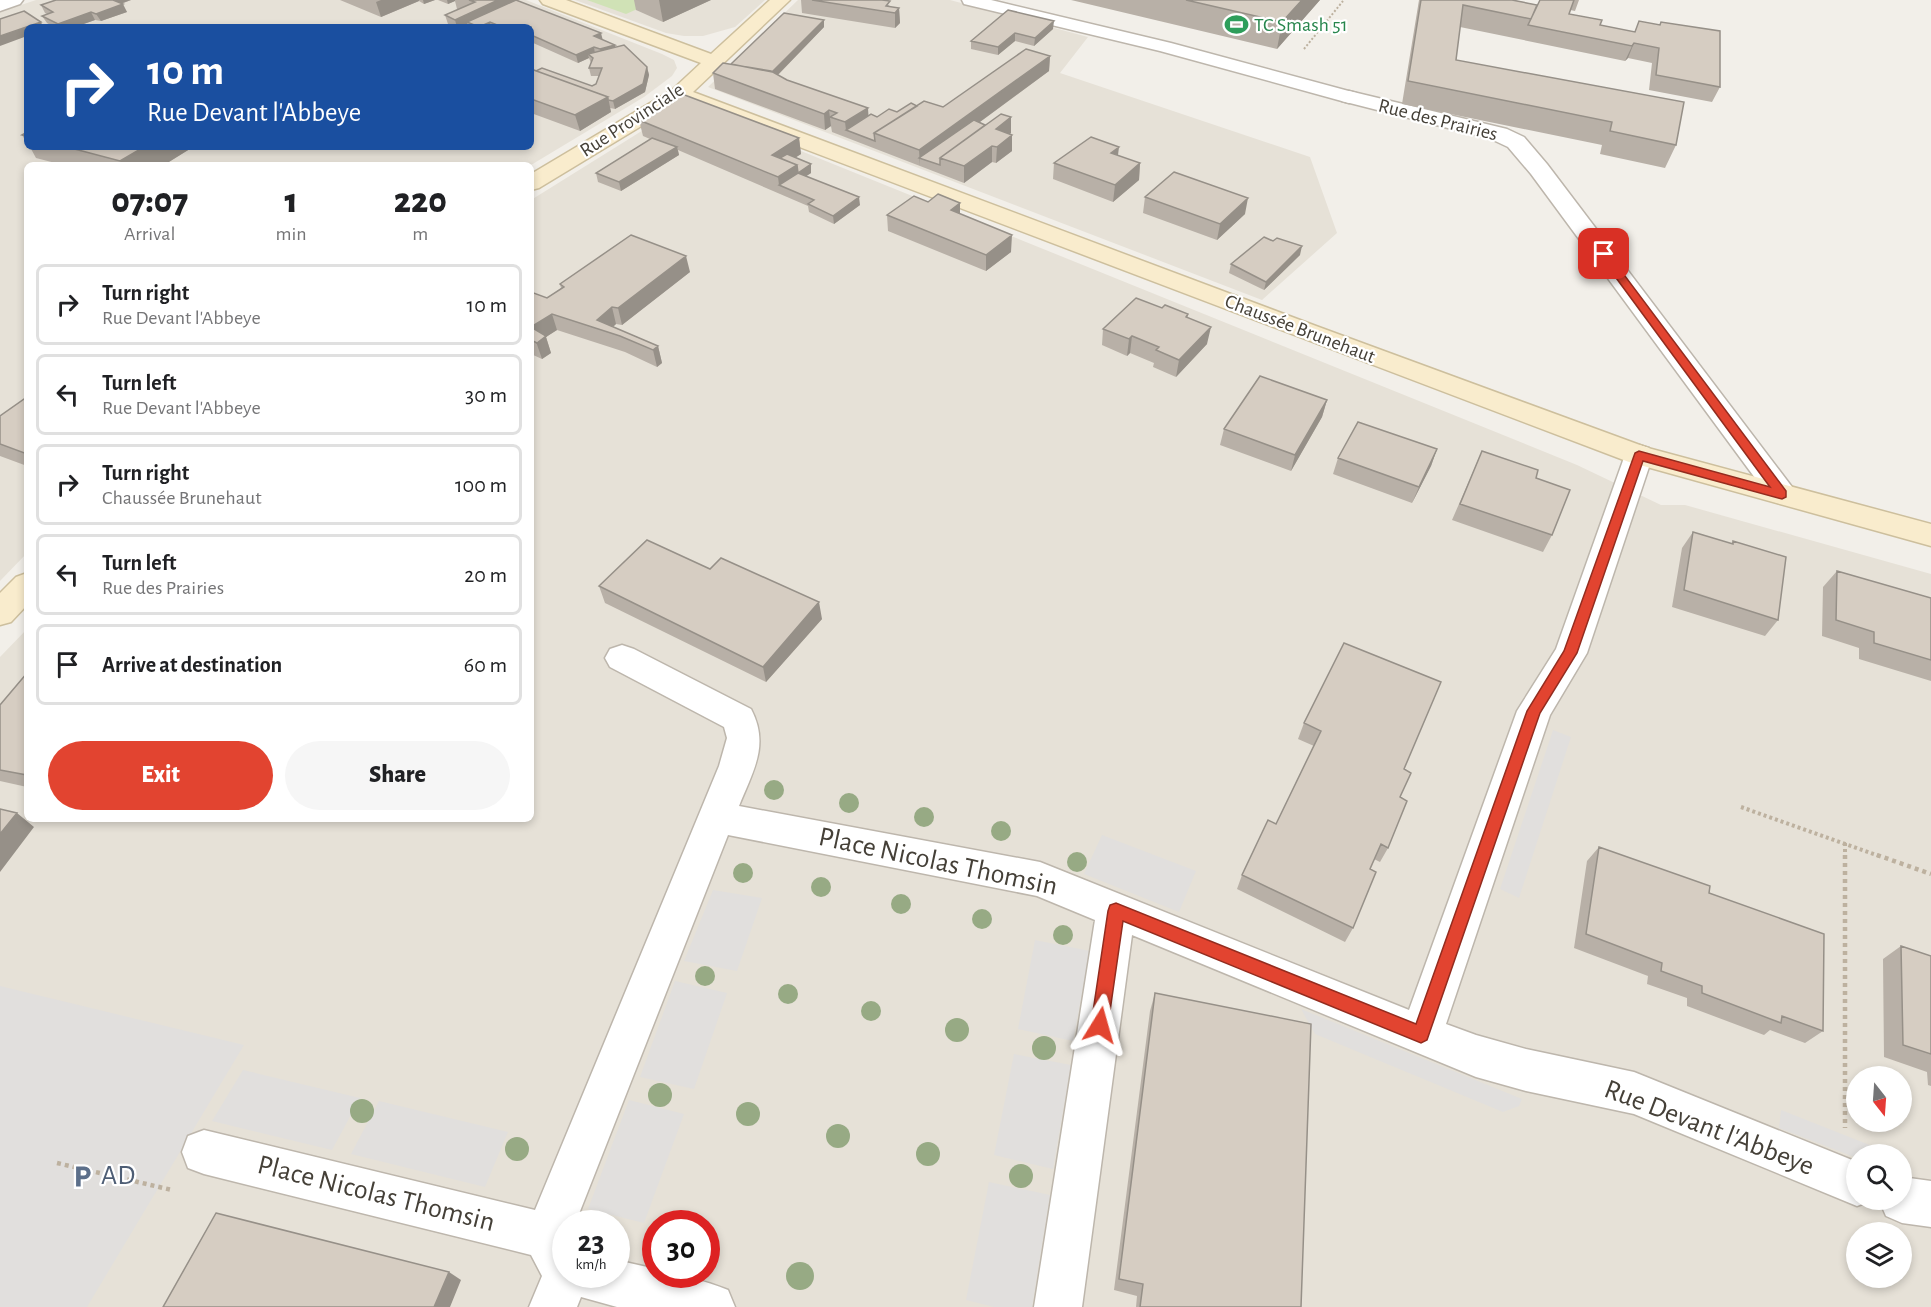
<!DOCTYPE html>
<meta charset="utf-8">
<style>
body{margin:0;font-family:"Alegreya Sans",sans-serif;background:#f6f6f6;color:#202124;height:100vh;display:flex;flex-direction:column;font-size:22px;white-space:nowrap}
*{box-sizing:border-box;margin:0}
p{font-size:20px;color:#757577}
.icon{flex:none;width:33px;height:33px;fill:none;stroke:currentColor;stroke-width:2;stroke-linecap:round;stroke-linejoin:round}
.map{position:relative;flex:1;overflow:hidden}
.side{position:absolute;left:24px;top:162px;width:510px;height:660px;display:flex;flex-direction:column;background:#fff;border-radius:9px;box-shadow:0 3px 9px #0003}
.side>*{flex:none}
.guide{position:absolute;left:24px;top:24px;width:510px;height:126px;border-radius:9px;box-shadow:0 3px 9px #0003;background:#1a4fa0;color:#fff;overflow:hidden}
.needle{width:39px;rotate:163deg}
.tools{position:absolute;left:1846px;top:1066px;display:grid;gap:12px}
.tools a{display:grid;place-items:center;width:66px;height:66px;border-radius:50%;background:#fff;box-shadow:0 3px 9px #0003;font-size:30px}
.speed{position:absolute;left:552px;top:1210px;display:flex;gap:12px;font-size:30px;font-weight:700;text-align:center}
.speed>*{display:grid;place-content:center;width:78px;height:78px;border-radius:50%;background:#fff;box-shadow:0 3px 9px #0003;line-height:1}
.speed small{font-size:15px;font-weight:400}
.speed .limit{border:9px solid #d22;background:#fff;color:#111}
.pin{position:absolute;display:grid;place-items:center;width:51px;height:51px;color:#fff;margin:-26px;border-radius:12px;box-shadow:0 3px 9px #0006}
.me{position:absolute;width:66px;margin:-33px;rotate:8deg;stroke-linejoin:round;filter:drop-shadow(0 0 4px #0008)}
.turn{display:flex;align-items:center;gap:21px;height:126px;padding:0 24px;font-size:27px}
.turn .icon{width:78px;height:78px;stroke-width:2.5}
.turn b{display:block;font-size:42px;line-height:51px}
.eta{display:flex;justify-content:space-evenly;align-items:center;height:102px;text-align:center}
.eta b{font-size:36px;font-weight:800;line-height:42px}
.cta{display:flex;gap:12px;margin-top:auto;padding:12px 24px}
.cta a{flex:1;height:69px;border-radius:36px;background:#e24430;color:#fff;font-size:24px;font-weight:800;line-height:69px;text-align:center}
.cta a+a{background:#f6f6f6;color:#202124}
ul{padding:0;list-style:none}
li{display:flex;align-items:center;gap:18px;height:81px;margin:0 12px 9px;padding:0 12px;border:3px solid #e0e0e0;border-radius:9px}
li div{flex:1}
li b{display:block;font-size:22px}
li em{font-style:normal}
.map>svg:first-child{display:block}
</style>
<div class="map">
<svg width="1931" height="1307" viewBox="0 0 1931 1307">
<rect width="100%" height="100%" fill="#f2efe9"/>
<path fill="#e6e1d7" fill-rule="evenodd" d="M36,0H526L662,54L674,60L677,68L672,76L644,97L531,165H27V553L0,581V12ZM27,27H531V147H27Z
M575,0H765L735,27L703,36H684L666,33Z
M798,0H950L1088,37L1060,73L1310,157L1337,233L1262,300L708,87Z
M685,104L1577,465L1661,505H1685L1931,574V1307H0V657L27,629V819H531V200ZM1857,1077H1902V1122H1857ZM1857,1155H1902V1200H1857ZM566,1224H616V1275H566ZM656,1224H706V1275H656ZM1857,1233H1902V1278H1857Z"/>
<path fill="#d0e2b6" d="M587,0H645L651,3L626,14Z"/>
<path fill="#e1dfdd" d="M1553,730L1571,737L1519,898L1500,889Z
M1102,835L1196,871L1179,912L1084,874Z
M713,890L762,898L737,971L684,961Z
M1035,940L1090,951L1073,1041L1018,1029Z
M675,981L727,993L694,1089L640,1077Z
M0,986L244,1045L87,1307H0Z
M1301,1009L1522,1099L1519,1106L1503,1112L1315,1034Z
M1014,1054L1071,1065L1053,1169L994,1155Z
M243,1070L360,1098L332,1150L212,1121Z
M629,1100L684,1114L644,1223L588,1209Z
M379,1101L508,1132L485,1187L351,1154Z
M1781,1110L1895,1155H1857V1158L1779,1128Z
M989,1182L1050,1195L1032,1307H994L966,1300Z"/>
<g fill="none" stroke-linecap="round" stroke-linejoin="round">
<defs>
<path id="lane" d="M962,0H991L1171,43L1356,93L1358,97L1356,101L1349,103L1160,51L964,4Z"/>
<path id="street" d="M0,0H23L20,4L0,11Z
M1349,91L1507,129L1524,137L1547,164L1792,487L1797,494L1792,501L1782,504L1772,501L1531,174L1508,147L1491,139L1342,101L1339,97L1342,93Z
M1639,445L1649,448L1653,455L1587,653L1550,715L1446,1024L1476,1035L1526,1049L1634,1072L1857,1162V1200H1873L1857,1206L1634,1114L1526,1091L1476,1077L1132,935L1082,1307H1034L1095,920L1037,896L728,835L575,1224H566V1275H616V1260L656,1269V1275C681,1275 704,1280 728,1290L735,1307H617L581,1297L577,1307H529L542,1276L531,1255L204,1174L188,1168L182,1152L188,1136L204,1130L535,1210L719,766L727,738L724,727L610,667L605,658L610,649L622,645L634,649L751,709C770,745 753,771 739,806L1040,862L1409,1010L1517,711L1556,649L1625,455L1629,448Z
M1902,1177L1931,1181V1227L1902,1223L1886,1216L1879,1200H1902Z"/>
<path id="secondary" d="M540,0H566L711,54L770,0H790L693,92L1316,326L1648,448L1931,524V546L1629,462L681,102L539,188L531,190V174L672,90L701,63L543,4Z
M27,573V605L11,622L0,625V593L16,577Z"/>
</defs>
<use href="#lane" stroke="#bdb6ac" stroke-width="3"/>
<use href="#street" stroke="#bdb6ac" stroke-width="3"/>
<use href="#secondary" stroke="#cdbf9d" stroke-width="3"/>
<path stroke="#bdb19f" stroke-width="2" stroke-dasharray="2 2" stroke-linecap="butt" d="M1304,49L1343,1"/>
<path stroke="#bdb19f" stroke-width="4" stroke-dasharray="3 3" stroke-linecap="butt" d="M1741,807L1882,857
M1845,843V857"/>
<path stroke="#bdb19f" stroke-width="4.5" stroke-dasharray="4 4" stroke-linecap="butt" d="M1845,855V1128
M1877,855L1931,874
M57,1163L172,1190"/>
<use href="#lane" fill="#fff" fill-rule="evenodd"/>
<use href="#street" fill="#fff" fill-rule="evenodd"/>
<use href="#secondary" fill="#f9eccd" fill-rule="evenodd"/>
</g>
<g fill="#97aa84">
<circle cx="774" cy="790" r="10"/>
<circle cx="849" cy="803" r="10"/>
<circle cx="924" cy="817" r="10"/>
<circle cx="1001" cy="831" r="10"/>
<circle cx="1077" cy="862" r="10"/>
<circle cx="743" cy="873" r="10"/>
<circle cx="821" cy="887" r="10"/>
<circle cx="901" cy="904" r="10"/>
<circle cx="982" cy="919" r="10"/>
<circle cx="1063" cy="935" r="10"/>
<circle cx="705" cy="976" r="10"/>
<circle cx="788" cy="994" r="10"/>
<circle cx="871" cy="1011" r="10"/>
<circle cx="957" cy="1030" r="12"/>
<circle cx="1044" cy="1048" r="12"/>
<circle cx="660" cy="1095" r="12"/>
<circle cx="362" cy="1111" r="12"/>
<circle cx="748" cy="1114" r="12"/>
<circle cx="838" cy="1136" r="12"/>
<circle cx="517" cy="1149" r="12"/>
<circle cx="928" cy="1154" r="12"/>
<circle cx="1021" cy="1176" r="12"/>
<circle cx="800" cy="1276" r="14"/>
</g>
<path fill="#b8b0a7" d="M131,0L121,4L127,12L101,21L95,20L75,27H54L47,23L42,16L47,14L45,13L41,5Z
M340,0H435L424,4L419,1L381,17Z
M438,0H516L603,40L647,67L649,75L645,92L615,109L610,108L611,112L580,131L531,113V69L592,86L596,84L599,76H591L589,68L591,63L589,58L578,63L531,42V27H449L445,15L459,9H457L455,1L448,4Z
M634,0H711L663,22L636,10Z
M801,0H882L891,7L899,8L900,23L895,28L802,13Z
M1071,0H1320L1277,49Z
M1419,0H1513L1538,5L1540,0H1579L1575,11L1570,10L1569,14L1600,25L1634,32L1720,87L1712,102L1649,90L1652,63L1628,58L1625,61L1460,27L1456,60L1676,145L1665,168L1600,154L1602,145L1402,104Z
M1008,10L1053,29L1034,46L1015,41L998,55L971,49V41Z
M824,20V27L778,75L787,80L868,116L877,117L897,112L917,106L943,107L1050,56L1049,71L980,122L985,125L1011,117V133L1009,134L1012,135V151L996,163L992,162L964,183L832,132L831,126L825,130L715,89L713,73Z
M639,120L799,138L801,154L795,158L811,164V173L806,176L860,205L834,224L809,212L808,206L678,150L679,155L621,191L598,182L596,173L650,139L643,136Z
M27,132V143L22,135Z
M30,147H193L164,165H63L36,158Z
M1118,156L1140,163L1139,180L1113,202L1053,179L1054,163Z
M1145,197L1245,214L1217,240L1143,213Z
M928,202L960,203V214L1011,252L986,271L888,231L887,215Z
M1300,255L1264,290L1229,273L1231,264Z
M690,272L622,325L616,324L613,327L658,346L662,363L657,367L625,352L557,330L546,337L551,353L542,359L531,354V292L547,298L561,288L560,284Z
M1162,308L1188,314V318L1207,344L1176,377L1153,367L1154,363L1130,353L1127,356L1102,345L1103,329Z
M27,397V466L0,456V416Z
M1327,400L1322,417L1291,471L1220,445L1224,429Z
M1437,449L1431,466L1412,503L1333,474L1338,458Z
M1482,451L1536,478L1552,535L1543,552L1452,520Z
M1693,532L1731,544L1733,541L1778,620L1765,636L1672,607L1682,548Z
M1837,571L1931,598V681L1859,659V648L1822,636L1823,587Z
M599,586L822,619L766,682L605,603Z
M27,673V787L0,781V705Z
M1304,723L1404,769L1400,797L1388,848L1380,862L1374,859L1370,869L1353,928L1345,942L1237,889L1242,875L1276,824L1314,746L1298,739Z
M1599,847L1709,893L1823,1031L1805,1043L1770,1030L1764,1035L1687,1006V998L1647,984L1648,976L1574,948L1587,861Z
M1901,946L1931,956V1086L1928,1085L1927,1072L1884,1057L1883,959Z
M1155,993L1301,1307H1136L1137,1296L1114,1290L1150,1011Z"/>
<path fill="#969088" d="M111,0H131L114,6Z
M381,0H419V1L381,17L376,2Z
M423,0H435L424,4Z
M447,0H455V1L448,4Z
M498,0H516L467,22L468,27H457L455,20Z
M659,0H711L663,22Z
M1302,0H1320L1277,49L1282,22Z
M123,4L127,12L101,21L96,14Z
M899,8L900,23L895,28V13Z
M91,12L95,20L75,27H60L58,24Z
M824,20V27L767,86L766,78Z
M1054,21L1053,29L1034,46L1035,38Z
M41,22L43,27H27V36L0,46V36Z
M490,22L491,27H479Z
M601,33L603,41L594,36Z
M1015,33V41L998,55V47Z
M1634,43L1628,58L1625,61L1632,46Z
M615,45L617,53L602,57L600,49Z
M594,47L595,54H588L589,58L578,63L576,55Z
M1050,56L1049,71L927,161L919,158L920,166L919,150Z
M647,67L649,75L645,92L615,109L613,101Z
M608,97L611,112L580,131L575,115Z
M868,108L869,124L846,130L845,122Z
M829,110L831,126L825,130L824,114Z
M1011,117V133L995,145L996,129Z
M1012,135V151L996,163L997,147Z
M799,138L801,154L782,166L772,155Z
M992,146V162L964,183V166Z
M144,147H193L164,165H122L120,161Z
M677,147L679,155L621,191L619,182Z
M1119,147L1117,163L1111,153Z
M1140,163L1139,180L1113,202L1115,185Z
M811,164V173L799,181L798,173Z
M797,165L799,181L779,185L778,177Z
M859,197L860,205L834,224L833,216Z
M1248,198L1245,214L1217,240L1220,224Z
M960,203V219L951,210Z
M1012,235L1011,252L986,271V255Z
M1302,246L1300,255L1264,290L1266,282Z
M686,256L690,272L622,325L618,308Z
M612,307L616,324L607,332L597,320Z
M552,314L557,330L546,337L551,353L542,359L531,327Z
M1211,327L1207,344L1176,377L1179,360Z
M1132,336L1130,353L1127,356L1129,339Z
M658,346L662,363L657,367L653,350Z
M1327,400L1322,417L1291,471L1295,455Z
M1437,449L1431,466L1412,503L1419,487Z
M819,602L822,619L766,682L763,667Z
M17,813L34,827L0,872V834Z
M449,1272L461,1280L450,1307H434Z"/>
<path fill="#d6cdc2" stroke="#969088" stroke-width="1.5" d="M56,0H113L123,4L96,14L91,12L58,24L42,16L53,12L41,5Z
M469,0H498L455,20L445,15L475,2Z
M516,0L601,33L594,36L615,45L600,49L594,47L576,55L531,35V27H502L490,22L479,27L467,22Z
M812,0H882L890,1L886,6L899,8L895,13Z
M1186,0H1302L1282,22Z
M1421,0H1512L1537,5L1531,19L1463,5L1456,60L1684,102L1676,145L1610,131L1612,122L1408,81Z
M1540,0H1574L1569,14L1602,20L1600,25L1635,32L1639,21L1660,25L1661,22L1720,31V87L1656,75L1659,48L1634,43L1632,46L1528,25Z
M1008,10L1054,21L1035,38L1015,33L998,47L971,41Z
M24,11L41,22L0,36V19Z
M784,13L824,20L772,72L731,64Z
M624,45L647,67L643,84L613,101L608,100V97L536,71L542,68L592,86L596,84L602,68H589L593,58L588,54Z
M1026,49L1050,56L919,150L874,133L924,101L943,107Z
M723,63L771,71L787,80L868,108L845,122L830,117L837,113L829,110L824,114L713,73Z
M531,69L608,97L575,115L531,99Z
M682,94L799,138L772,155L797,165L778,177L639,120Z
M911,103L917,106L874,133L875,141L846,130L871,114L877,117L889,109L897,112Z
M1001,114L1011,117L996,129L1012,135L997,147L992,146L964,166L940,158Z
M974,120L985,125L940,158V165L919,158Z
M27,132V136L22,135Z
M1091,137L1119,147L1111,153L1140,163L1115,185L1054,163Z
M652,138L677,147L619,182L596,173Z
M67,147H144L120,161Z
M787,154L811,164L798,173L859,197L833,216L808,204L814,200L779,185L798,173L797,165L780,158Z
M1174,172L1248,198L1220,224L1145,197Z
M938,194L960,203L951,210L1012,235L986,255L887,215L914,196L928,202Z
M631,235L686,256L618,308L612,307L597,320L658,346L653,350L620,336L552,314L531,327V292L547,298L564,287L560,284Z
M1264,237L1273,241L1277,238L1302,246L1266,282L1231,264Z
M1136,298L1162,308L1165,305L1188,314L1186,317L1211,327L1179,360L1156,350L1159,347L1132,336L1129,339L1103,329Z
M531,327L546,336L537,343L531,340Z
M1260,376L1327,400L1295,455L1224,429Z
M27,397V454L0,444V416Z
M1358,422L1437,449L1419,487L1338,458Z
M1482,451L1538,470L1536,478L1570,490L1552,535L1460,504Z
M1693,532L1733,544V541L1786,557L1778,620L1684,590Z
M647,540L710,569L721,558L819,602L763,667L599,586Z
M1837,571L1931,598V660L1874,643V632L1836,620Z
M1344,643L1441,682L1404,769L1411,773L1400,797L1407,801L1388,848L1381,844L1370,869L1376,872L1353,928L1242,875L1268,820L1276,824L1321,731L1304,723Z
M27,673V775L0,770V705Z
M0,809L17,813L0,834Z
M1599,847L1710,886L1709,893L1824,934L1823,1031L1782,1016L1781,1023L1702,993V986L1661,971L1662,963L1586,934Z
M1901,946L1931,956V1054L1903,1045Z
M1155,993L1311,1024L1301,1307H1140L1143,1284L1119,1279Z
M216,1213L449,1272L434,1307H163Z"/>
<path fill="#e24430" stroke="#932c1f" stroke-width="1.5" d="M1604,251L1607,252L1786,491V497L1782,499L1643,461L1577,653L1540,713L1427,1040L1421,1043L1123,921L1108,1025L1106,1031L1100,1033L1094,1031L1091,1025L1108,911L1110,905L1116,903L1416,1024L1527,711L1564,651L1635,453L1639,451L1770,487L1600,256L1599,254Z"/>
<defs>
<symbol id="stadium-bare" viewBox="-9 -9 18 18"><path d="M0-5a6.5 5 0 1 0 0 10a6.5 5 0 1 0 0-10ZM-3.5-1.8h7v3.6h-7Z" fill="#2e9e5b" stroke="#fff" stroke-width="2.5" paint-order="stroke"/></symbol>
<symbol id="parking-bare" viewBox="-9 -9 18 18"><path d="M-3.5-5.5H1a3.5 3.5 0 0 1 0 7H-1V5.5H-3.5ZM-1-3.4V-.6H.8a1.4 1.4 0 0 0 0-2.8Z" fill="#5c6f8a" stroke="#fff" stroke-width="2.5" paint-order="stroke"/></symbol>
</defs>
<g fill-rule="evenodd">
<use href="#stadium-bare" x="1220" y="8" width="33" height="33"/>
<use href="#parking-bare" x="66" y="1160" width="33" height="33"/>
</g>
<g text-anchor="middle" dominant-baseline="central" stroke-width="4.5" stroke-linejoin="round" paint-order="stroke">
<g font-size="20" fill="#27864d" stroke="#fff" text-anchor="start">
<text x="1254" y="25">TC Smash 51</text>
</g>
<g font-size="20" fill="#454038" stroke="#fff">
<text transform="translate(632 120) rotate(-33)">Rue Provinciale</text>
<text transform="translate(1438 120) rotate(14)">Rue des Prairies</text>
<text transform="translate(1300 329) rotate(21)">Chaussée Brunehaut</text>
</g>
<g font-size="28" fill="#454038" stroke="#fff">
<text transform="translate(938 862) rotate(12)">Place Nicolas Thomsin</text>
<text transform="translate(1709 1128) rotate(21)">Rue Devant l'Abbeye</text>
<text transform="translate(376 1194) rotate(14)">Place Nicolas Thomsin</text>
</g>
<g font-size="28" fill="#4e5e75" stroke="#fff" text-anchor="start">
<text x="101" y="1176">AD</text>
</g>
</g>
</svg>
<div class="tools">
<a><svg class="needle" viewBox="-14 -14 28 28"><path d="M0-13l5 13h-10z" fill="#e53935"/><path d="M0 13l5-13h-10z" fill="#757577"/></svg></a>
<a><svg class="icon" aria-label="search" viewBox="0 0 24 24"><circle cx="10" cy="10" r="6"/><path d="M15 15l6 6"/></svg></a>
<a><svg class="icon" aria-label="layers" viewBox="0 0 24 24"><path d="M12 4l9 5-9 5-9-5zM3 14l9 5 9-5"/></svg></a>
</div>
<div class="speed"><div>23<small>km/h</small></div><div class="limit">30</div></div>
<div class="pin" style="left:1604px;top:254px;background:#d93025"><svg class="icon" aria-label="arrive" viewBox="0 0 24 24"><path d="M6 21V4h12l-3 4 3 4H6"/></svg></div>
<svg class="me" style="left:1100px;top:1025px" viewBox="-20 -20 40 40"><path d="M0-17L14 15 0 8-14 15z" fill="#e24430" stroke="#fff" stroke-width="4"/></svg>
<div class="guide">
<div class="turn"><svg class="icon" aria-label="right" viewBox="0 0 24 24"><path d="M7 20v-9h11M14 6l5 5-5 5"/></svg><div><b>10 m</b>Rue Devant l'Abbeye</div></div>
</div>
<section class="side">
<div class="eta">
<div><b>07:07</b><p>Arrival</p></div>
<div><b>1</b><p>min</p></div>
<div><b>220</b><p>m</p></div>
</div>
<ul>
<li><svg class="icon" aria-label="right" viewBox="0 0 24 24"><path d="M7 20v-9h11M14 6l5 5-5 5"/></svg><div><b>Turn right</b><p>Rue Devant l'Abbeye</p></div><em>10 m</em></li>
<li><svg class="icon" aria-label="left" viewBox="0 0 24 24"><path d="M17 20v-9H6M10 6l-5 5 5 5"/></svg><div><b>Turn left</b><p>Rue Devant l'Abbeye</p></div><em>30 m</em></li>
<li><svg class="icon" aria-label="right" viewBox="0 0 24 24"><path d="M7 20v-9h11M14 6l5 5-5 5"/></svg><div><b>Turn right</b><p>Chaussée Brunehaut</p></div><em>100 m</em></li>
<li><svg class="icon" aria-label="left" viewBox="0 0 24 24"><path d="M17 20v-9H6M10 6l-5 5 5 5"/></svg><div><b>Turn left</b><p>Rue des Prairies</p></div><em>20 m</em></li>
<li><svg class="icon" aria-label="arrive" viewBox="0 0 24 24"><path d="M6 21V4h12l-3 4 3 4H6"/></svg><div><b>Arrive at destination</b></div><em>60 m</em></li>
</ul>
<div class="cta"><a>Exit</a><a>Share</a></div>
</section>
</div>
